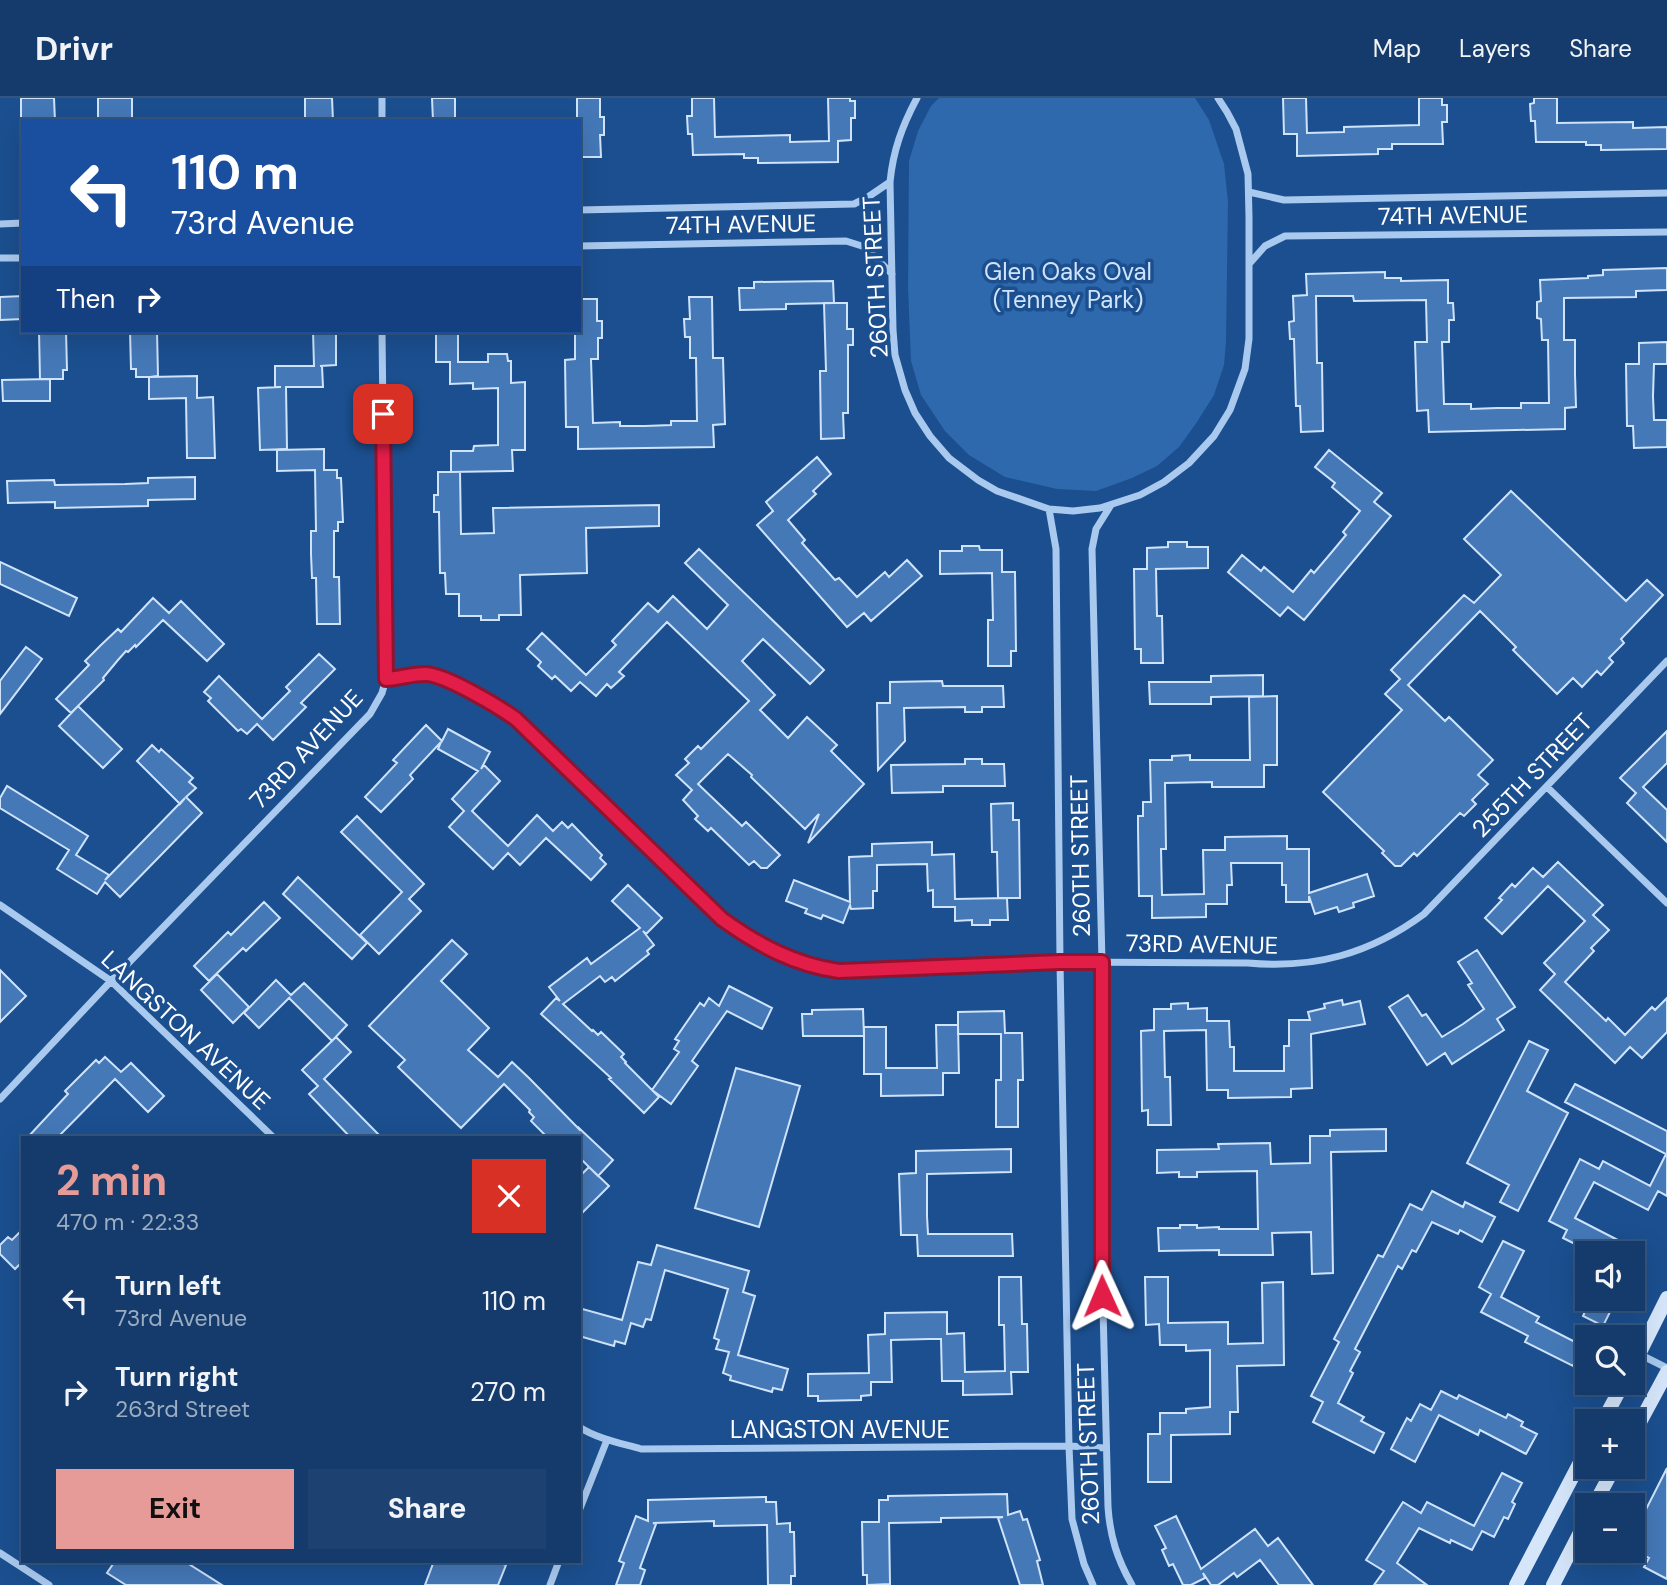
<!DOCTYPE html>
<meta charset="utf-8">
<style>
body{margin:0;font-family:"DM Sans",sans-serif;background:#1d4271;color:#f1f3f6;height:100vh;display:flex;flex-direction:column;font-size:26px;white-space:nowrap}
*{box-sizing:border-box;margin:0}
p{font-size:23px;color:#9dadc1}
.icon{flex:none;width:38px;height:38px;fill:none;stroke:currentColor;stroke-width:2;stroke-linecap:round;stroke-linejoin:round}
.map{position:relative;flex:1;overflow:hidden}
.panel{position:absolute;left:21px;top:1038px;width:560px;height:427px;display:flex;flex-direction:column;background:#143b6b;border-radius:0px;box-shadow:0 7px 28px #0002,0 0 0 2px #33557e}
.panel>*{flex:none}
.banner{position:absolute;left:21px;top:21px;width:560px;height:214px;border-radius:0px;box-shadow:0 7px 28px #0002,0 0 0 2px #33557e;background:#1a4fa0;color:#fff;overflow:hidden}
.tools{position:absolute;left:1575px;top:1143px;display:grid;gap:14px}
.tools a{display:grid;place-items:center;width:70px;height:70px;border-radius:0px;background:#143b6b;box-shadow:0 7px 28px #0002,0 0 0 2px #33557e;font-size:35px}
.pin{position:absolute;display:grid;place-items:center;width:60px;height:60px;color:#fff;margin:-30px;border-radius:14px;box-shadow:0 4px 10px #0006}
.me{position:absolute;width:77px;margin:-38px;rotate:359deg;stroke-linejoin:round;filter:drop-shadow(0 0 5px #0008)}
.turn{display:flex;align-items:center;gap:24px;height:147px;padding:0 35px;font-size:32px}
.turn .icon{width:91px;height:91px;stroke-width:2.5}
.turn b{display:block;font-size:49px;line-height:60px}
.then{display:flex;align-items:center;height:66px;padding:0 35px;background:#0003;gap:14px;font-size:26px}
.round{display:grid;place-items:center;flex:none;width:74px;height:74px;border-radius:0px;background:#1d4271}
.summary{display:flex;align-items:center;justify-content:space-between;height:119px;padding:0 35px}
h1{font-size:42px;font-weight:700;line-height:52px;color:#e69b98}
.primary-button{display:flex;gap:14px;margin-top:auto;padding:14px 35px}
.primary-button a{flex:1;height:80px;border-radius:0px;background:#e69b98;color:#111;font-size:28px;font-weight:700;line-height:80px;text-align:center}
.primary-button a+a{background:#1d4271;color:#f1f3f6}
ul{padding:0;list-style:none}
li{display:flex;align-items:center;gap:21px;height:91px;padding:0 35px}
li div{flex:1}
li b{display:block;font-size:26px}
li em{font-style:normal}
header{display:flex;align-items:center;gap:42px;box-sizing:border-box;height:98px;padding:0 35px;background:#143b6b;border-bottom:2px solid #33557e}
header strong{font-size:33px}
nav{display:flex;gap:38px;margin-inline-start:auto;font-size:24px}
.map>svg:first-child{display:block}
</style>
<header>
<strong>Drivr</strong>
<nav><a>Map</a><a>Layers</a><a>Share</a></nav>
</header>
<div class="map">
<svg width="1667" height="1487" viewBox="0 0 1667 1487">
<rect width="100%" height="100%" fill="#1b4f8f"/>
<path fill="#2e69ad" d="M939,0H1195L1209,22L1224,66L1228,104L1226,244L1224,267L1214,297L1197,324L1179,349L1157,368L1132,380L1096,393L1057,391L1005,379L969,357L945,333L921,297L911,263L908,190L909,63L918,33L931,8Z"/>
<path fill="#4478b7" stroke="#cfe3fa" stroke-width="2" d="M21,0H54L55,23H21Z
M98,0H132V23H98Z
M305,0H332L333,23H305Z
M432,0H455V23H433Z
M577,0H600V19H604V37H600L601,59H579V23H577Z
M692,0H714L715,39L790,37V44L829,43L828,0H850V3H855V20H851V42L838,43V64L758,65V60H744V56L693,57L692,36H688L687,18H692Z
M1283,0H1306L1307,35L1344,34V29L1419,27V0H1442V7H1447V24H1442L1443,46H1392V51H1378V56L1297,58V36H1284Z
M1534,0H1557V25L1633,24V30L1667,29V51L1601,52V47H1586V44H1536L1535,23H1531L1530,6L1534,5Z
M1667,170V192L1636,193V199L1564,200V242H1575V276L1576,309L1565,310V331L1429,334L1428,312L1417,313L1415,244H1427L1426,202L1354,203L1353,198H1316L1317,265H1322L1323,333L1301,334L1300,308H1296L1294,241H1290L1289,224L1294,223L1293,198L1307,197L1306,176L1385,174V180H1401V183L1448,182V205H1453L1454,222H1449V244H1442L1444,306H1471V311L1497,310H1521V305H1549L1548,242H1542L1541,221L1537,220V204L1541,203L1540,182L1588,180V178L1603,177V172Z
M833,183L834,205L786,206V211L740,212L739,190H754V184Z
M23,198V221L0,222V199Z
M689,199H712L713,260H723L725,326L713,327L714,349L578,351V329H566L565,262L575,261V233H579V201H597V223H602V240H598V261H591L593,325L620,324V328H645L671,327V323H697L696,260H690V239H685L684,221H690Z
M824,205H847V231H853V247H848V315H843L844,340L821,341L820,273H826Z
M39,233H66L67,272H63V281H40Z
M130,233H157L158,278L150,279L197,278V300L213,299L215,360H187L186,300L149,301V279H136V271H131Z
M313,233H336V267L320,268H322L323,289H286L287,351L260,352L258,290L281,289H275V268H314Z
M436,233H458V264H488V256H507L508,263H511V285L525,284V352H512L513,373L451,374V353H473L474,348L498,347V290L473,291V285L450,286V264H436Z
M1667,244V266H1654L1653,298L1654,322H1667V349L1634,350L1633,328H1627L1626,266H1639V245Z
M50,281V303H3L2,282Z
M324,351V372H337V380H341L343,424H338V433H334V479H339L340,526H317L316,480H312L311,456V433H316L315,372L277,373V352Z
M1329,352L1382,395L1374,404L1391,418L1304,522L1288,509L1280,518L1228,474L1242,457L1261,473L1264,469L1293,494L1311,472L1314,475L1331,455L1346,437L1343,434L1360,413L1332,389L1335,385L1315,369Z
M817,359L831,376L813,393L816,396L788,422L805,442L802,445L835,482L839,480L857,499L885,474L889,479L907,462L922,478L871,523L864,515L847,529L757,427L773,413L766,404Z
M438,374H460L461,436L494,435L493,410L659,407V428L586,430L587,475L520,477L521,517H499V522H481V518H459V496H446L445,475H440L439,414H434V397H438Z
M195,379V401L148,402V408L55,410V404L8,405L7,383L54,382L55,387L125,386L148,385V380Z
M1511,393L1626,503L1647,482L1663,497L1621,541L1624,545L1609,560L1613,564L1601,577L1597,573L1582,589L1573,580L1557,596L1513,552L1516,549L1480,513L1408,587L1445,623L1449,619L1493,662L1478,677L1488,686L1472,702L1476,706L1464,718L1460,715L1417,758L1414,755L1401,768H1395L1382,755L1384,753L1323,694L1402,612L1385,596L1400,581L1391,572L1464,497L1474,505L1501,477L1464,441Z
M1168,444H1187V449H1208V470L1156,471L1157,518H1162L1163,565H1141V551H1135L1134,471H1147V450L1168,449Z
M962,448H979L980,452H1002V474H1015L1016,553H1011V568H988V522H993L992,475L940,476V453H962Z
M699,451L824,572L810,586L763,541L742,563L775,597L760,612L788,640L807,619L837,647L831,653L864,686L808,745L819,716L805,731L751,679L752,677L728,656L698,686L742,728L746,724L780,757L767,770H761L754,763L749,767L711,730L708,733L695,721L698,718L683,702L692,692L676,677L689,665L685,661L698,648L701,651L749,603L667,524L619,574L624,578L611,590L607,586L596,598L580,584L571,593L555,578L552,581L538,568L541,564L527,551L542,535L586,577L616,547L612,543L648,505L658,514L673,498L707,531L728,507L685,465Z
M0,464L77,500L69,518L0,486Z
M153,500L169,515L181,503L224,546L207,563L163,522L136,549L135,547L128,554L126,553L118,562L103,580L104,582L71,615L56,601L89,567L85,563L101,547L118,531L121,534Z
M26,549L42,561L0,616V583Z
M319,556L335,571L301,605L306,609L273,642L257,626L247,636L241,631L238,633L208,603L211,600L204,594L219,578L262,621L290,593L286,589Z
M1263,577V598L1211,599V606H1150L1149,584H1211V578Z
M942,583L943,588H1003L1004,609H982V614H965V609L904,610L905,643L878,672L877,605H890V584Z
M1277,598V667H1264V689H1212V684L1165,685L1166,751H1161L1162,797L1204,796L1203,752H1225V739L1287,738V751H1309V795L1367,776L1374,798L1353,805L1354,809L1339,814L1337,809L1315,816L1309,798V804H1286V787H1282V765H1231L1232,787H1227V806H1206V819L1152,820V798H1139L1138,729V718H1143V704H1151L1150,662H1172V658L1190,657V662H1250L1249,599Z
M78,608L122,651L103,670L59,628Z
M426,627L442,643L448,631L490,654L481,671L484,667L500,683L472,713L508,748L537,717L553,733L562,724L568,730L572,726L602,757L600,760L606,766L591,782L546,740L520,767L508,755L493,771L449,729L464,713L452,701L478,673L438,651L441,644L410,677L413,681L381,714L365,699L397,665L393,662Z
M1667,633V665L1643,689L1667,712V744L1627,705L1636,695L1620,680Z
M152,647L159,654L161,651L193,680L189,684L196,690L186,699L202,715L120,799L105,784L97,796L57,771L69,752L0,710V700L7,688L88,738L76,757L109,777L105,782L185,700L180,706L137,663Z
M965,661H982V666H1004L1005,688H943V694L892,695L891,667L965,666Z
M1013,705V722H1019L1020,800H998L997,754H992L991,706Z
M357,718L424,786L409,801L421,813L379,856L360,837L402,794L341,734Z
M932,744V757L954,756L955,801L1007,800L1008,822H990V827H972V822L955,823V809H933V792L928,793L927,766L877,767V793H873V810L851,811L850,807L843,825L823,817L821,821L805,815L807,811L786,803L794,782L850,804L849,759L872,758V746Z
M1558,764L1603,807L1593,817L1609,832L1591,850L1594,853L1565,884L1606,923L1608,920L1625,937L1652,909L1655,912L1667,900V934L1642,960L1630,949L1615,965L1540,892L1555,876L1544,865L1585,823L1548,788L1502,836L1485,820L1502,802L1499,800L1512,786L1515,789L1533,770L1543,779Z
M298,779L367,845L352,861L283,796Z
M628,787L662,820L646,836L643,833L654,847L647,853L649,856L615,883L612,879L605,884L600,878L563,906L592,933L593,932L598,937L601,934L624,956L621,959L626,964L625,965L659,999L644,1015L609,981L611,980L541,916L556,900L560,903L549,889L587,860L591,866L640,830L612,803Z
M264,804L280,820L246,853L243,850L209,883L194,868L228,834L231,837Z
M452,842L467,856L441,883L489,930L468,952L498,979L512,964L529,980L579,1031V1030L613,1062L598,1078L579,1059V1040H548L531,1023L534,1019L529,1014L530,1012L504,986L461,1030L398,969L405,962L369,928Z
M1477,852L1515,909L1497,921L1504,932L1452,966L1445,955L1427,967L1389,909L1408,897L1422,918L1426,916L1442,939L1463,926L1484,911L1468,887L1472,885L1458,864Z
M0,872L26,898L0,924Z
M217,876L249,909L233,925L201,892Z
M276,882L291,897L304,885L347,927L332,943L289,900L290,899L259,930L244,915Z
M729,888L772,910L762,931L727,913L692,963L698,968L671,1006L652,992L679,954L674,951L679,943L675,941L700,905L704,908L709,900L719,908Z
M1342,902L1343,907L1360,903L1365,926L1311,936L1312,990L1291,991V999L1228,1000V992H1207L1206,932L1164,933L1165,979H1170L1171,1027H1148V1012L1142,1013L1141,933L1154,932V911H1171V906L1188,905V911L1207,910V923H1229L1230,949H1234V973H1284V948H1289V922H1310L1308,914L1325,910L1324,906Z
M863,911L864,938H803L802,916H812V912Z
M1004,913L1005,935H1022L1023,982H1018V1029H996V982H1001V936H958V914Z
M936,927H958L959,975H943V997L881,998V976H864V929H886V970H937Z
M336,939L351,954L324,981L382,1040H351L309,996L318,988L302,972Z
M1529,943L1548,952L1527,993L1568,1015L1518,1113L1500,1104L1509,1087L1467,1065Z
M105,959L121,974L131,965L164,998L148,1014L115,981L57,1040H27L68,996L65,993L96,962L99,965Z
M736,970L800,988L759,1129L695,1110Z
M1575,986L1667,1033V1098L1658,1093L1648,1112L1594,1084L1575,1120L1643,1155H1593L1563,1140L1567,1132L1549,1123L1580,1061L1599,1071L1603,1063L1650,1088L1666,1056L1565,1004Z
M1386,1031V1053L1331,1054L1333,1175L1312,1176L1311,1134L1272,1135L1273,1157H1219V1152L1159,1153L1158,1130H1180V1127H1197V1130L1219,1129V1131H1258L1257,1073L1197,1074V1079H1179V1074L1157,1075V1052L1219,1051L1218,1046L1270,1045L1271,1066L1310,1065V1038H1330V1032Z
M1011,1051V1074L927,1076V1118L928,1136H1012L1013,1158H918L917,1137H901L899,1076L916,1075V1053Z
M589,1069L609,1088L579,1118V1079Z
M1432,1093L1463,1109L1465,1104L1495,1119L1482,1144L1460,1132L1458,1136L1432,1124L1416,1154L1412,1152L1402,1171L1398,1168L1355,1251L1360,1254L1350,1273L1353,1275L1338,1305L1364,1319L1361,1323L1384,1335L1374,1355L1313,1324L1323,1304L1311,1298L1339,1244L1334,1241L1378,1157L1383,1159L1410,1106L1422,1112Z
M23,1131V1163L15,1171L0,1156V1147L8,1139L12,1142Z
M1503,1143L1524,1153L1501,1199L1539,1219L1536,1224L1583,1248L1573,1268L1525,1244L1528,1238L1481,1214L1491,1196L1479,1189Z
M657,1147L749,1173L743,1194L755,1198L738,1257L788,1271L782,1292L773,1290L772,1294L730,1282L731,1278L723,1275L729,1254L716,1251L719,1242L714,1240L728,1191L665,1172L651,1222L646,1221L643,1229L631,1225L625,1246L615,1243L614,1248L579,1238V1210L622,1222L638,1164L651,1167Z
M999,1179H1021L1022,1226H1027L1028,1274H1011L1012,1296L963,1297V1283H942L941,1241H929L891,1242L892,1284H871V1297L861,1298V1302L818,1303V1298H808V1276L869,1275L868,1237L885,1236V1215L947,1214V1236L964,1235L965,1274L1005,1273L1004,1227H999Z
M1145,1179H1168V1225L1228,1224V1246L1263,1245L1262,1185L1283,1184L1284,1267L1237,1268L1238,1314H1230V1336L1171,1337V1384H1148V1336H1160V1315H1186V1311L1210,1309V1252L1186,1253V1247H1160L1159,1226L1146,1227Z
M1591,1200H1617L1603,1228L1583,1218Z
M1441,1293L1457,1301L1459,1297L1506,1320L1508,1316L1523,1324L1521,1328L1537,1336L1526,1356L1480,1332L1478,1337L1439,1317L1415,1364L1391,1351L1407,1320L1411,1323L1420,1306L1431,1312Z
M1667,1370V1481L1644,1469L1649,1460L1633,1452V1437Z
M1502,1375L1522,1385L1512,1404L1515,1406L1508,1421L1504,1419L1494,1439L1482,1433L1472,1452L1451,1442L1450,1445L1419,1430L1397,1465L1427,1487H1374L1384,1473L1366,1462L1403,1404L1421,1415L1427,1404L1474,1428Z
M1007,1396L1008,1417L1020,1413L1023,1422L1027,1421L1040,1462L1037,1463L1043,1487H1020L998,1420L1003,1419L941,1420V1424L889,1425L890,1486L867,1487V1477H863L862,1424H879V1402H888V1398Z
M766,1399V1404H776L777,1426L790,1425V1434H794L795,1478H791V1487H768L767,1427L714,1428V1423L653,1425L656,1426L640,1470L645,1472L640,1487H616L624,1465L619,1463L636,1418L648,1423V1402Z
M1176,1418L1201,1471L1255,1431L1268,1448L1278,1440L1313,1487H1279L1260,1462L1237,1479L1234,1475L1218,1487H1211L1203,1475L1205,1480L1191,1487H1183L1173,1466L1169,1468L1162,1452L1166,1450L1155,1428Z
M115,1463H184L222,1487H126L107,1475Z
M434,1463H494L506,1467L498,1487H425Z"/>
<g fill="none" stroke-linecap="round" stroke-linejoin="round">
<path stroke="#a9c9ee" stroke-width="7" d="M382,0V23
M917,0C902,28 893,53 890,84L893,232L895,257L905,292L915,315L930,338L949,360L978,382L997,393L1049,411L1073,413L1100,410L1140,397L1164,384L1189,365L1214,338L1230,312L1245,271L1249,241V119L1248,76L1236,31L1227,14L1218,0
M1249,94L1284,102L1667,95
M579,112L854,106L868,99L890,84
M0,126L23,125
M579,148L846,143L865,149L892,176
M0,160H23
M1250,165L1265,148L1285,138L1667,134
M1111,407L1096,431L1092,451L1102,864V1169L1108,1409C1110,1438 1117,1461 1132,1487
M1049,411L1056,451L1060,864L1069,1348L1072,1421L1084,1466L1093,1487
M386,581L427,576L445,582L500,610L530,634C570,673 610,712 649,750C708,807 754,862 839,873L1060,864L1248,865C1314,871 1370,856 1424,816L1667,563
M1547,689L1667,805
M0,807L111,883L274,1040
M0,1001L111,883L370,616L382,595L386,581L382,233
M1639,1256L1667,1270
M579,1329C598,1341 620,1345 641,1351L1069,1348L1106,1350
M579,1413L607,1342
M0,1455L49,1487
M550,1487L559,1463"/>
<path stroke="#d6e6fa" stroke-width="14" d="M1633,1268L1667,1200
M1603,1323L1624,1284
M1633,1337L1667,1274
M1594,1407L1615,1368
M1516,1487L1587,1351
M1553,1487L1587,1421"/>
</g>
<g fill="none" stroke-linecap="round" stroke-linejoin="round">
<defs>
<path id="route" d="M383,316L386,581C399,580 413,576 425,576C445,576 499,609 516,621L722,821C758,847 795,867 839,873L1060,864H1102V1198"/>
</defs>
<use href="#route" stroke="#92132f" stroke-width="18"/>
<use href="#route" stroke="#e11d48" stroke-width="12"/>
</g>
<g text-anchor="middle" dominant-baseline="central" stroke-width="7" stroke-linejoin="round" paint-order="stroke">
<g font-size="24" fill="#fff" stroke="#1b4f8f">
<text transform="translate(1453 117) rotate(-1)">74TH AVENUE</text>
<text transform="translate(741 126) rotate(-1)">74TH AVENUE</text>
<text transform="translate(875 179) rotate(-93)">260TH STREET</text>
<text transform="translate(306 651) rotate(-47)">73RD AVENUE</text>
<text transform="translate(1532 677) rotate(-46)">255TH STREET</text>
<text transform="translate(1080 758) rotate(-91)">260TH STREET</text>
<text transform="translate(1202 846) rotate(1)">73RD AVENUE</text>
<text transform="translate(186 932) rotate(43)">LANGSTON AVENUE</text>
<text x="840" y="1331">LANGSTON AVENUE</text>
<text transform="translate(1088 1346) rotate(-92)">260TH STREET</text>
</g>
<g font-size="24" fill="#cfe3fa" stroke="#1b4f8f">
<text x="1068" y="173">Glen Oaks Oval<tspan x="1068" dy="28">(Tenney Park)</tspan></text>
</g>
</g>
</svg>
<div class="tools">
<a><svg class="icon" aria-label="sound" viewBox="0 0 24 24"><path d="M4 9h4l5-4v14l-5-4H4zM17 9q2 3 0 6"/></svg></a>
<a><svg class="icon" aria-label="search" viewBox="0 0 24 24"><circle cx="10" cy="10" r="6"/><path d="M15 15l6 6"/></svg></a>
<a>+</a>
<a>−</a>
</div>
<div class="pin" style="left:383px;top:316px;background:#d93025"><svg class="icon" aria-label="arrive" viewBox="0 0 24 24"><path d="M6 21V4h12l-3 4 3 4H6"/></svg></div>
<svg class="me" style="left:1102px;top:1198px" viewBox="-20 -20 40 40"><path d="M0-17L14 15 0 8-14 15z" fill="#e11d48" stroke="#fff" stroke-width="4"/></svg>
<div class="banner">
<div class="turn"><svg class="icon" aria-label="left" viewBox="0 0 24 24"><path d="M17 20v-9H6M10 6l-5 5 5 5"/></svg><div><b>110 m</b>73rd Avenue</div></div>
<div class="then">Then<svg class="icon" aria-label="right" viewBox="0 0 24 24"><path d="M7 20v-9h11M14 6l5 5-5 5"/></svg></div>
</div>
<section class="panel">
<div class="summary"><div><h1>2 min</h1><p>470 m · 22:33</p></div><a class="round" style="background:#d93025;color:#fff"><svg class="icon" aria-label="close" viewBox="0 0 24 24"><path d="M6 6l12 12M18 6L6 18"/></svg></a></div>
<ul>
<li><svg class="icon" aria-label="left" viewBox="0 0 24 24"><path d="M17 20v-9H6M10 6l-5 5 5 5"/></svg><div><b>Turn left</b><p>73rd Avenue</p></div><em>110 m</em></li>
<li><svg class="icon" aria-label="right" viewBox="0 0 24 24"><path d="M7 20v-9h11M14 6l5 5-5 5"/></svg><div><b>Turn right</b><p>263rd Street</p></div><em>270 m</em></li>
</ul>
<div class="primary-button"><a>Exit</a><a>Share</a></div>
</section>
</div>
